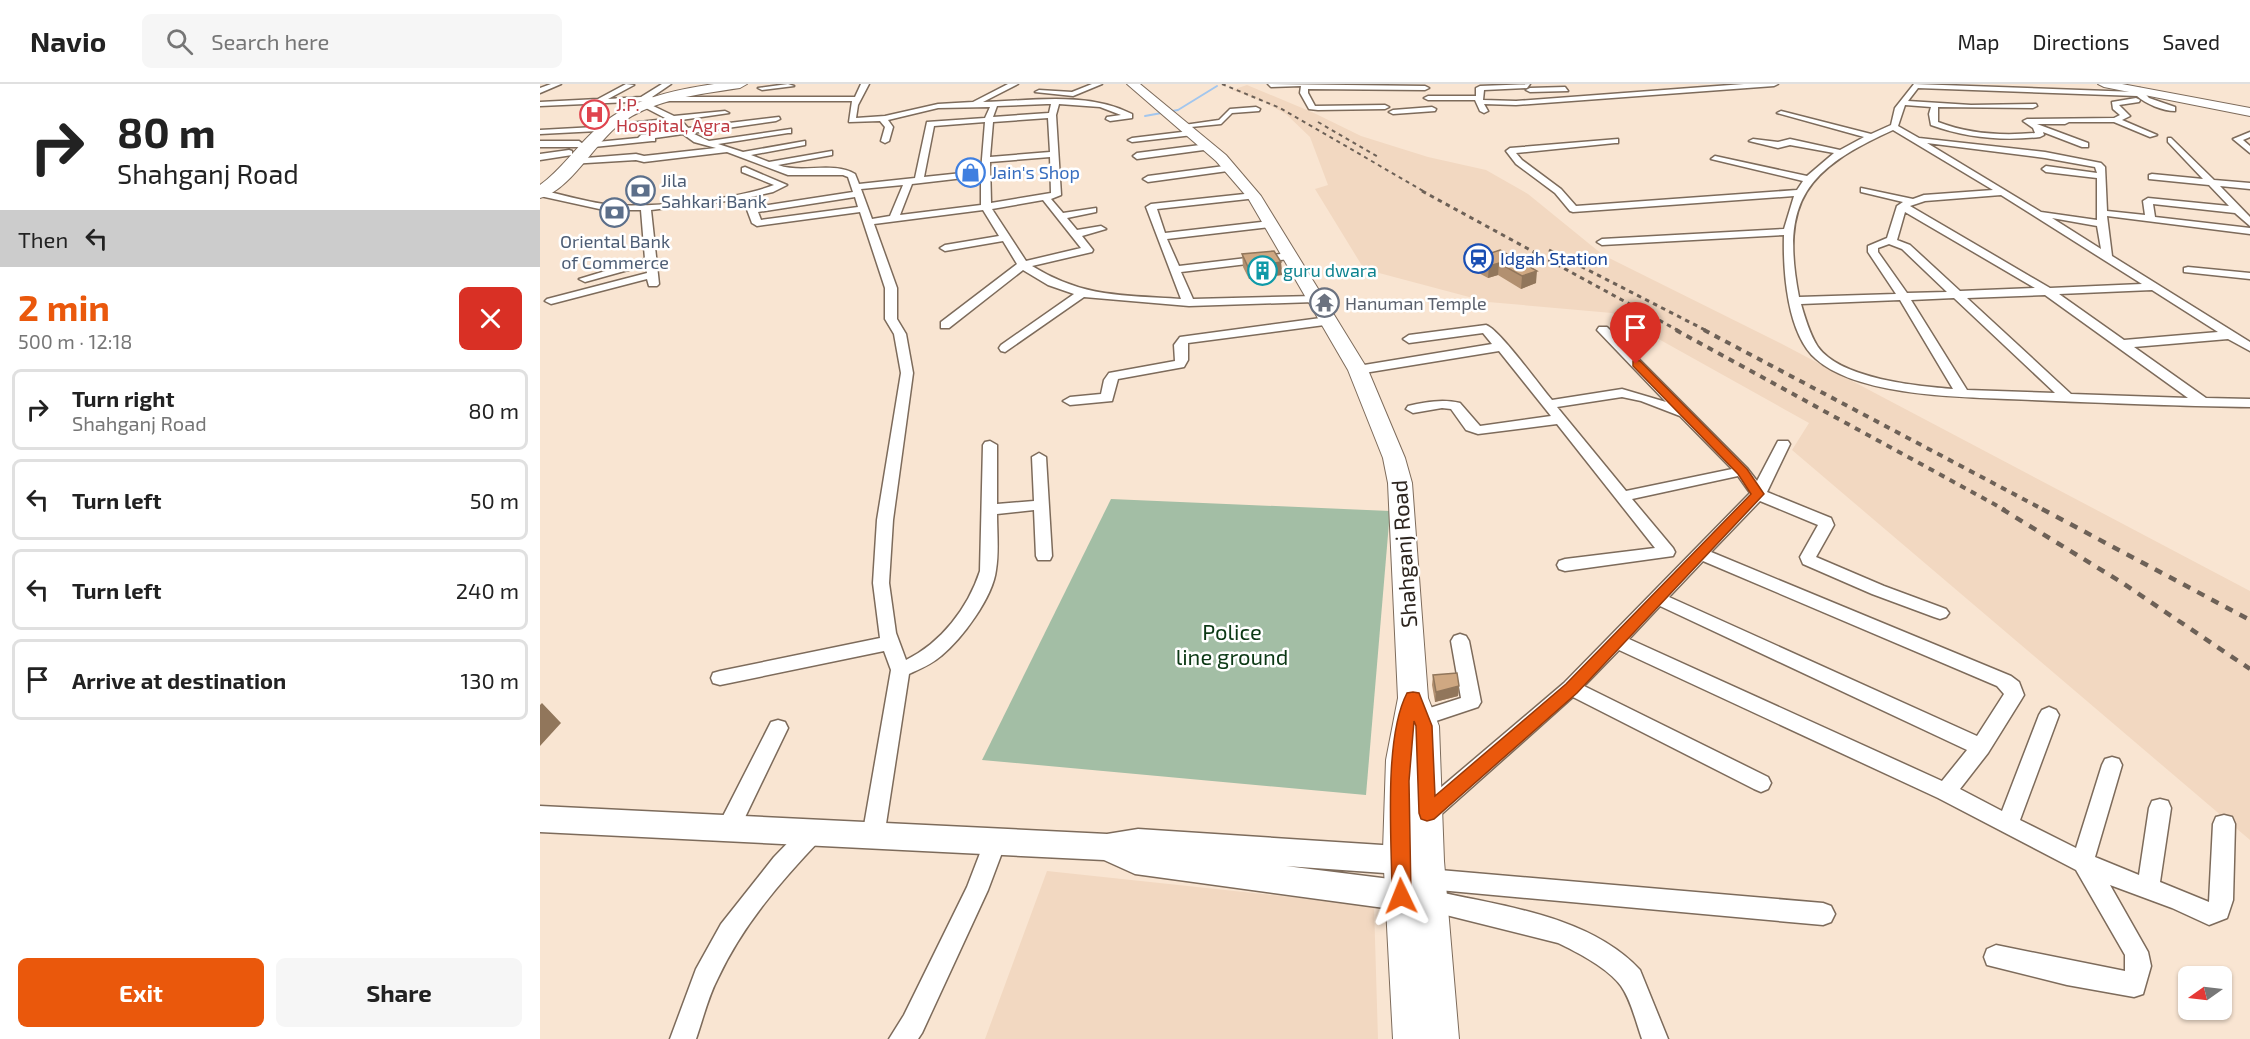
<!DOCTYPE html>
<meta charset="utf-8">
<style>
body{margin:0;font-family:"Exo 2",sans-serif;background:#f6f6f6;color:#222;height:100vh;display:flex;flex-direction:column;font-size:22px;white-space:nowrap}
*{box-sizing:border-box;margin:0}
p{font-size:20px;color:#767676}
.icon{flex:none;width:33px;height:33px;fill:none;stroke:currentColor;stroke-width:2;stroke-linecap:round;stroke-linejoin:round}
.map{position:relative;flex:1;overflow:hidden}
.panel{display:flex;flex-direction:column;background:#fff;width:540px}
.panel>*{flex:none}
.banner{background:#fff;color:#222;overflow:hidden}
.needle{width:39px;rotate:256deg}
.controls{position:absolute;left:1638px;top:882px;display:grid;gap:12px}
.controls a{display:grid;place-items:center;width:54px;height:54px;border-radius:9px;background:#fff;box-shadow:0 2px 4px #0004;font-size:30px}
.pin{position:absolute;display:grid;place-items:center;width:51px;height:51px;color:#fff;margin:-62px -26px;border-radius:50% 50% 50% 0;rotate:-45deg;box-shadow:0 0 6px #0007}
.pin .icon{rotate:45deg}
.me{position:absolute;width:66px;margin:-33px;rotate:358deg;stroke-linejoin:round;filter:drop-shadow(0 0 4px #0008)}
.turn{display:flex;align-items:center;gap:21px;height:126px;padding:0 18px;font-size:27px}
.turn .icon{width:78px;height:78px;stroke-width:2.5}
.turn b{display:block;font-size:42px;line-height:51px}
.then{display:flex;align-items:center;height:57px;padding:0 18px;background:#0003;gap:12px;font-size:22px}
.round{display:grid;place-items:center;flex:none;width:63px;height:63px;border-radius:9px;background:#f6f6f6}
.overview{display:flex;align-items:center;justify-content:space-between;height:102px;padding:0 18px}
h1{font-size:36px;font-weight:700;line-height:45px;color:#ea580c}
.button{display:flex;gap:12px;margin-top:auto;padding:12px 18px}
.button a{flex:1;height:69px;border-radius:9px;background:#ea580c;color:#fff;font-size:24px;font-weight:700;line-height:69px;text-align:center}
.button a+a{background:#f6f6f6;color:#222}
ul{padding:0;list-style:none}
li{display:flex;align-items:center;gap:18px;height:81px;margin:0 12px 9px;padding:0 6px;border:3px solid #e0e0e0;border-radius:9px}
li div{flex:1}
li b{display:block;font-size:22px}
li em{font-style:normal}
header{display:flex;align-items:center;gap:36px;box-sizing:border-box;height:84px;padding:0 30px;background:#fff;border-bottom:2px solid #e0e0e0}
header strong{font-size:28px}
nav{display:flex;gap:33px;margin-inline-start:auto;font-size:21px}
.search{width:420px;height:54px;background:#f6f6f6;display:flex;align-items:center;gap:15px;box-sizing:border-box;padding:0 21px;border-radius:9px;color:#767676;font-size:22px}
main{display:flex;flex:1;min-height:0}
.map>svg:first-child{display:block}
</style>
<header>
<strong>Navio</strong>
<div class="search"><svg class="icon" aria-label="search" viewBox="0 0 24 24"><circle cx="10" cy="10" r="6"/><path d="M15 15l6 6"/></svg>Search here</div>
<nav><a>Map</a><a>Directions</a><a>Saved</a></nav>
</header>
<main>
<section class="panel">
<div class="banner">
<div class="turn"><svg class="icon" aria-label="right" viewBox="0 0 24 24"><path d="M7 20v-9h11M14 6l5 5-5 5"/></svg><div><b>80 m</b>Shahganj Road</div></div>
<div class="then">Then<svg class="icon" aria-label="left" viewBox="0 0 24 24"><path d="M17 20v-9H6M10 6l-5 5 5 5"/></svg></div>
</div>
<div class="overview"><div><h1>2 min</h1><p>500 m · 12:18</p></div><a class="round" style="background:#d93025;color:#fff"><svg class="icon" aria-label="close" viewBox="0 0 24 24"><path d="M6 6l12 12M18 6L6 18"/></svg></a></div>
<ul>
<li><svg class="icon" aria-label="right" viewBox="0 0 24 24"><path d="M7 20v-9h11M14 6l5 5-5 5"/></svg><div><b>Turn right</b><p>Shahganj Road</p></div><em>80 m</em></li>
<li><svg class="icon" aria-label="left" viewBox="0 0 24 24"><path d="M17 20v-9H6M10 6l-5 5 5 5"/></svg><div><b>Turn left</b></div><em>50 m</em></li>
<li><svg class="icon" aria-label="left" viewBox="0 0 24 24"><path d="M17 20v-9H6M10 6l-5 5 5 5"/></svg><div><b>Turn left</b></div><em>240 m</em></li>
<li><svg class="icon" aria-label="arrive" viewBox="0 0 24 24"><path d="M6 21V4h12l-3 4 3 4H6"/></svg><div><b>Arrive at destination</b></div><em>130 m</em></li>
</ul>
<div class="button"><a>Exit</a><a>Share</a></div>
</section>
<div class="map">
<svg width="1710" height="955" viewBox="0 0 1710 955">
<rect width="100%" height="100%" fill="#f9e5d2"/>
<path fill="#f2d8c1" d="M707,1L774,29L821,52L888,73L946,86L988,110L1063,171L1242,260L1710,507V756L1252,366L1269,339L1072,229L948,218L824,185L775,105L788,101L770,53L746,30L722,17L692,6Z
M507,787L834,822L838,955H445Z"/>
<path fill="#a3bea5" d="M571,415L850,427L826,711L442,676Z"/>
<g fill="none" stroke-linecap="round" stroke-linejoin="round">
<path stroke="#a2c6ee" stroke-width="2" d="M605,32L638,26L677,2"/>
<defs>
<path id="street" d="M11,0H21L0,9V4Z
M86,0L94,1L68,15L101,13L122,0H131L112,13L116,15L112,17L0,22V18L58,15Z
M248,0L254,2L222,6L218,4Z
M321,0H329L318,21L316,34L345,32L398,20L433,18L468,0H478L443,18C492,17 546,7 592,30V34L570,37L566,35L567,33L581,31L560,23L519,20L516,31L521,111L511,115L523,129L556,124V128L527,134L537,146L561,142L566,145L542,152L553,166L552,168L492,182C544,214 583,211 641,215L606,123L611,120L714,109L719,112L717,114L617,125L625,149L730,137L735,140L730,143L627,155L639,182L749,169L754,172L749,175L641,188L653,215L775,212L781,215L775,218L649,222L544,213L465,268L461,267L459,264L461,261L534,210L508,201L483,186L409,244H401V238L477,180L463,157L405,167L400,164L405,161L459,152L443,126L334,140L357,204V235L366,250L373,289L353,436L349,499L356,549L366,576C401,559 428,524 440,487L443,361L445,358L450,357L457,361V420L494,417L492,373L499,369L506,373L512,472L510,476H498L496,472L494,426L457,430C457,448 459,468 456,486C453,513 422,555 401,572C392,580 380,585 369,590L344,753L341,760L333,763L325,760L322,753L351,586L344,567L180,601L173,599L171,594L173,589L180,587L340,554L333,499L337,436L361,289L354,250L345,235V204L320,128L217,142L212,139L203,115L111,126L119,200L117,202H109L107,195L11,220L5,217L7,215L107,189L106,181L45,198L39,195L105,175L101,126H64L0,112V106C21,110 42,117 64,120C104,125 196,116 234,101L202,88V84L205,83L247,101L233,108L211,113L215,123L313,108L308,93L303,91H248L187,68L104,78L96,76L30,80L29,78L33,75L96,70L104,72L176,64L154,58L143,50L115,54V57H112L44,64V60L47,59L98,54L101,51L141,45L135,38L77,44L76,42L80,40L127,35L104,23V19H107L134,32L185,27L189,29L141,36L148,44L239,33L240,35L236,37L152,49L169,57L251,45V49H248L178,60L203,68L265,57V61L211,71L229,78L292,67V71L238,81C262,90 293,77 315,90L319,100L375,94L387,38L445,34L450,23L398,24L348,36L353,43L349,57L345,59L341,57L345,43L340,37L309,38L312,17H121L117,15L121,13H315ZM507,20H511L509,29L453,33L457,22ZM508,34L510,68L450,73L453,38ZM445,38L441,87L384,93L394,42ZM510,73L511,109L451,119L450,78ZM441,92V121L360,131L372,100ZM363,101L350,132L332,135L321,105ZM315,113L318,123L221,136L218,128ZM503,116L541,164L486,177L452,125Z
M552,0H562L533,12L495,8L499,6L532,8Z
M728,0L885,2L889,4L885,6L768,5V9L775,22L845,21L849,23L845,25L778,26L769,25L760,9L761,2L731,3Z
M990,0L987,4L944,6L943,16L976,17L1204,0H1238L1234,2L976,21L944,20L948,27L944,29L940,27L935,16H888L884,14L888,12H936V4L940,2Z
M1374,0L1596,8L1600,4L1609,14L1635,23V27C1623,27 1606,20 1597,12L1378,4L1368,17L1431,21L1496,20L1497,22L1493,24L1398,23V38C1429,50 1462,52 1495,49L1493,44L1483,37L1487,35L1574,34L1580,31L1573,25L1572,18L1596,14L1600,16L1599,18L1579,21L1590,32L1582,36L1617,51L1610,53L1574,38H1529L1525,40H1497L1548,59V63H1542L1503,48L1504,51L1500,53C1462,57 1427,54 1391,41L1389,30L1391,23L1365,21L1358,42L1379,54L1505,68L1561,79L1565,83L1567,127L1605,131L1603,117L1608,114L1689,122L1669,101L1609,95V91L1612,90L1663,95L1628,58V54H1631L1674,96L1710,99V105L1680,102L1710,133V142L1695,129L1613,120L1615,133L1710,144V150L1567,132L1572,172L1710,258V267L1688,255L1594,263L1666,314L1710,315V323C1637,322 1565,319 1492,316C1434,313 1321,315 1276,275C1247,250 1243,187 1244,151L1062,161L1057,158L1062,155L1244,145L1254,112L1033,128L1030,127L1015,109L976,80L966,67L970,64L1078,55V59H1075L976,69L982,76L1021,105L1036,122L1257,106L1263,97L1171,75L1175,72L1267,92L1294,69L1250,61L1238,64L1209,57L1213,55L1238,58L1250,55L1300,66L1324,53L1237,29L1241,27L1331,50L1351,41L1355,24ZM1353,46L1453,106L1384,111L1373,115L1321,104V108L1363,118L1357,122L1347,154L1328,162V168L1356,210L1259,213C1240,116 1267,85 1353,46ZM1387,59L1505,74L1555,83L1557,89L1506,82L1502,85L1506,88L1557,94V136L1501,128ZM1461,111L1602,200L1510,204L1370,122L1385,117ZM1365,128L1495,204L1420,207L1370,161L1357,156ZM1512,134L1557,142L1561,165ZM1349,160L1362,165L1407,208L1367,209L1338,168V164ZM1612,206L1678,248L1584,256L1519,210ZM1505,211L1648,314L1531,310L1427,214ZM1414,214L1515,309L1427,306L1371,216ZM1360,216L1413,305C1377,302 1301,295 1278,263C1270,251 1265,234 1261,220Z
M1025,3L1028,7L990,8L986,6L990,4Z
M716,23L720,25L719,27L692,29L681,40L641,44L637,42L679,36L690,25Z
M892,23L896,25L895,27L853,30L849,28L853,26Z
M55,43H58V47L0,50V46Z
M650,47H653V51L592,58L588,56L592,54Z
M1710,48V53L1703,56L1710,62V69L1693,55Z
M0,57H39L43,60L39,63H0Z
M668,60L672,63L671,65L597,75L593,72L597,69Z
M29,66L32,67V71L0,76V70Z
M692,81L696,84L695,86L608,98L603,95L608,92Z
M1648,183L1710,189V195L1644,188V184Z
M788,233L794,237L792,240L648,259V276L644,283L578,295L572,317L530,321L523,317L530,313L561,310L564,296L569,289L635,277L634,261L640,253Z
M946,241C959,245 1000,302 1012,316L1082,305L1126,318L1057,246L1059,243H1067L1207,384L1217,397L1238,357H1248L1250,360L1227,408L1291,434L1294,441L1276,473L1344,502L1406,525L1409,529L1406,533L1400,535L1394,533L1332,510L1263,480L1260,473L1278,441L1220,417L1171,468L1471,592L1479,598L1484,611L1481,616L1448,669L1420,705L1462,727L1499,631L1502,626L1509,623L1516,626L1519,631L1480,736L1536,764L1562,681L1565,675L1572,673L1579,675L1582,681L1555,773L1599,791L1609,724L1612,717L1620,715L1628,717L1631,724L1620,798L1669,818L1673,740L1676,733L1684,731L1692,733L1695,740L1693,816L1687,834L1669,841L1632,824L1570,801L1608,868L1611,882L1603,910L1594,913L1527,901L1447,881L1444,873L1447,865L1456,861L1585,887V871L1536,786L1398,714L1079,566L1044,602L1228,693L1231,699L1228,705L1221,708L1214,705L1033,613L895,736L887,738L879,736L876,729L879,722L1024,599L1210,409L1198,392L1092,415L1133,464L1135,468L1133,472L1025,487L1019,485L1017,481L1019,477L1025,475L1115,464L1017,340L938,350L926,346L911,325L902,324L873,329L866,325L868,322C886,318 902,315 920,319L940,342L1011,332L959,267L818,290L812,286L818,282L952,260L943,249L869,259L863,255L869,251ZM1082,313L1101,317L1140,332L1192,385L1086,407L1017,323ZM1163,477L1457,602L1464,610L1437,652L1129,513ZM1120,522L1427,666L1402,697L1089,555Z
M920,550L926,552L929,557L941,618L938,623L881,642L874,639L871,634L874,629L921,614L911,557L914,552Z
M238,636L245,638L248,644L196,752L188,755L180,752L177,745L180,738L231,638Z
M272,739L280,742L283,749L280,756C240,798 203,841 178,894C168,913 163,935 156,955H130L156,885L181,840L234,773L264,742Z
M455,748L463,751L466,758L448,806L382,949L378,955H349L364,931L427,803L447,751Z
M888,785L1283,819L1291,822L1295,830L1291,838L1283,841L888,805L880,802L877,795L880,788Z
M890,806C960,822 1049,831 1100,886L1128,955H1102C1096,938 1091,916 1081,902C1069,885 1037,868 1018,859L882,825L878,817L882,809Z"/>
<path id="secondary" d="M0,722L567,750L598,745L873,763L884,767L888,777L884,787L873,791L746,782L874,798L885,803L890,813L885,823L874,828L595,790L564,776L0,748Z"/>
<path id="primary" d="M587,0H600L686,71L721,112L828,286L865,374L872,399L888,614L899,642L904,777L919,955H853L843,767L846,676L858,614L848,399L843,374L808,286L708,114L676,77Z
M1558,0H1582L1710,24V32L1564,3Z"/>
<path id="highway" d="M174,0H207L200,4C159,10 115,15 81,39C55,58 30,107 0,114V101C21,86 36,63 55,46C87,16 132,6 174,0Z"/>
</defs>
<use href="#street" stroke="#7d6b5b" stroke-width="3"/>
<use href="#secondary" stroke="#7d6b5b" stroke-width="3"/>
<use href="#primary" stroke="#7d6b5b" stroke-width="2"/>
<use href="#highway" stroke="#7d6b5b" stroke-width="2"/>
<use href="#street" fill="#fff" fill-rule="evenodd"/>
<use href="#secondary" fill="#fff" fill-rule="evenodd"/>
<use href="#primary" fill="#fff" fill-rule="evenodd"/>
<use href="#highway" fill="#fff" fill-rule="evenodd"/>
<path stroke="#6d6157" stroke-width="2" stroke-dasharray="4 4" stroke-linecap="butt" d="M682,0L740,24L885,108
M778,38L840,74"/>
<path stroke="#6d6157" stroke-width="3" stroke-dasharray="4.5 4.5" stroke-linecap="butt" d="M882,107L1139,247
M1009,166L1167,247"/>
<path stroke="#6d6157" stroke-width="4" stroke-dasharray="6 6" stroke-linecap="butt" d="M1136,246L1465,426
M1164,246L1504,426"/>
<path stroke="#6d6157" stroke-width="4.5" stroke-dasharray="8 8" stroke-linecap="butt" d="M1462,425L1581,498L1710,585
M1502,425L1710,536"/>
</g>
<path fill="#b29070" d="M960,166L996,199L981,205L958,191L948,194L935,187L936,174Z
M702,170L741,178L742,191L709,195L703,183Z
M893,591L919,602L918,612L895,618L892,601Z"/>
<path fill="#91765b" d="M741,178L742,191L709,195L708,183Z
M959,179L958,191L948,194L949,182Z
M997,187L996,199L981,205L982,192Z
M919,602L918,612L895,618L896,608Z
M2,619L21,639L0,662V621Z"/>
<path fill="#cfa882" stroke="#91765b" stroke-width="1.5" d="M960,166L997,187L982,192L959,179L949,182L936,174Z
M734,167L741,178L708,183L702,170Z
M917,589L919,602L896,608L893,591Z"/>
<path fill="#ea580c" stroke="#983908" stroke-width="1.5" d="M1096,276L1100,277L1207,385L1224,410L1037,609L894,735L887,737L881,735L879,729L876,642L874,637L869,697L871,812L868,818L861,821L854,818L852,812C852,759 843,655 867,609L873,608L879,609L892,642L895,712L1026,600L1211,410L1198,390L1093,282V277Z"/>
<defs>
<symbol id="hospital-ring" viewBox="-11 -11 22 22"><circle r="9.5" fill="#fff" stroke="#e0444e" stroke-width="1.5"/><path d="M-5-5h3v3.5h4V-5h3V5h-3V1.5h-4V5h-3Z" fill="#e0444e"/></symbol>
<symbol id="shop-ring" viewBox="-11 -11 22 22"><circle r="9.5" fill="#fff" stroke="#3f7fe0" stroke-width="1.5"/><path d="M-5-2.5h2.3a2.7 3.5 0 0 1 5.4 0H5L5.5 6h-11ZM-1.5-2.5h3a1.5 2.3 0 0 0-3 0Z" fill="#3f7fe0"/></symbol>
<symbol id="bank-ring" viewBox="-11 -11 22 22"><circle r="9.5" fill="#fff" stroke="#5c6f8a" stroke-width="1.5"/><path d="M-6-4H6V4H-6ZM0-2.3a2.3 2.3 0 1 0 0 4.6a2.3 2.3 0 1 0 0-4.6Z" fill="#5c6f8a"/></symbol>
<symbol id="station-ring" viewBox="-11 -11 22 22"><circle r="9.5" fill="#fff" stroke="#1a4fb4" stroke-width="1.5"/><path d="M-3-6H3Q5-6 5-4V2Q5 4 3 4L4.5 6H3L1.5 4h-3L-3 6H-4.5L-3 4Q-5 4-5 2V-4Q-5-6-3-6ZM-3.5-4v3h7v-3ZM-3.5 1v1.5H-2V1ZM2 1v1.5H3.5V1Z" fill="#1a4fb4"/></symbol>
<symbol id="building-ring" viewBox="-11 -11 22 22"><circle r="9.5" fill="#fff" stroke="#0f9aa8" stroke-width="1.5"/><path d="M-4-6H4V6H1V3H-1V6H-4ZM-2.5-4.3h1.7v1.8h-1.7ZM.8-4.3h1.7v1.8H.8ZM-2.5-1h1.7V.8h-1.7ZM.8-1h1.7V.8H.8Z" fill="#0f9aa8"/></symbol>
<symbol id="temple-ring" viewBox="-11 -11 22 22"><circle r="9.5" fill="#fff" stroke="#6b7280" stroke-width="1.5"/><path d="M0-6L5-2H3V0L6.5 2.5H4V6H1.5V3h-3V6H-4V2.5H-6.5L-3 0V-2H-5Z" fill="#6b7280"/></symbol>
</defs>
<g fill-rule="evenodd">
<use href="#hospital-ring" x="38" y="14" width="33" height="33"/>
<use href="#shop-ring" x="414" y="72" width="33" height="33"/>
<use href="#bank-ring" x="84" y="90" width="33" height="33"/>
<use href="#bank-ring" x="58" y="112" width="33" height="33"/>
<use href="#station-ring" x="922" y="158" width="33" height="33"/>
<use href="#building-ring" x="706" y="170" width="33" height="33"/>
<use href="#temple-ring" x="768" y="202" width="33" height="33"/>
</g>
<g text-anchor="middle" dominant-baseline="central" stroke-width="5" stroke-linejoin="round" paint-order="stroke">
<g font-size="18" fill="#be3a42" stroke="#fff" text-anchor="start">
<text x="76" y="20">J.P.<tspan x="76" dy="21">Hospital, Agra</tspan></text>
</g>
<g font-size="18" fill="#366cbe" stroke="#fff" text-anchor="start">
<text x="451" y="88">Jain's Shop</text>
</g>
<g font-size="18" fill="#4e5e75" stroke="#fff" text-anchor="start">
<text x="121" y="96">Jila<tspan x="121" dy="21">Sahkari Bank</tspan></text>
<text x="75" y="157" text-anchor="middle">Oriental Bank<tspan x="75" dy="21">of Commerce</tspan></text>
</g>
<g font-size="18" fill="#164399" stroke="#fff" text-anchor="start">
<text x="960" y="174">Idgah Station</text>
</g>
<g font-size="18" fill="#0d838f" stroke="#fff" text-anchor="start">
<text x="743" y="186">guru dwara</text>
</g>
<g font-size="18" fill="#5b616d" stroke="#fff" text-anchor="start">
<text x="805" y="219">Hanuman Temple</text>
</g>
<g font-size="22" fill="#2c241e" stroke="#fff">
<text transform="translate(863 470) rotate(-94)">Shahganj Road</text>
</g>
<g font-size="22" fill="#0c3915" stroke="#fff">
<text x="692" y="547">Police<tspan x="692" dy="25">line ground</tspan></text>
</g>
</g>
</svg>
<div class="controls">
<a><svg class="needle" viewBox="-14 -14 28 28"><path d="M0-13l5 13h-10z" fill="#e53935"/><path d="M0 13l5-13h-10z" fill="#767676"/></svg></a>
</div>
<div class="pin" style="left:1096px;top:280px;background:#d93025"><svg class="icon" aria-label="arrive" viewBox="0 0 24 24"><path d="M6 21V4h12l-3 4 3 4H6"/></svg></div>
<svg class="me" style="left:861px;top:812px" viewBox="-20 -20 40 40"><path d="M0-17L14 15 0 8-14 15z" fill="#ea580c" stroke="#fff" stroke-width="4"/></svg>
</div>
</main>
